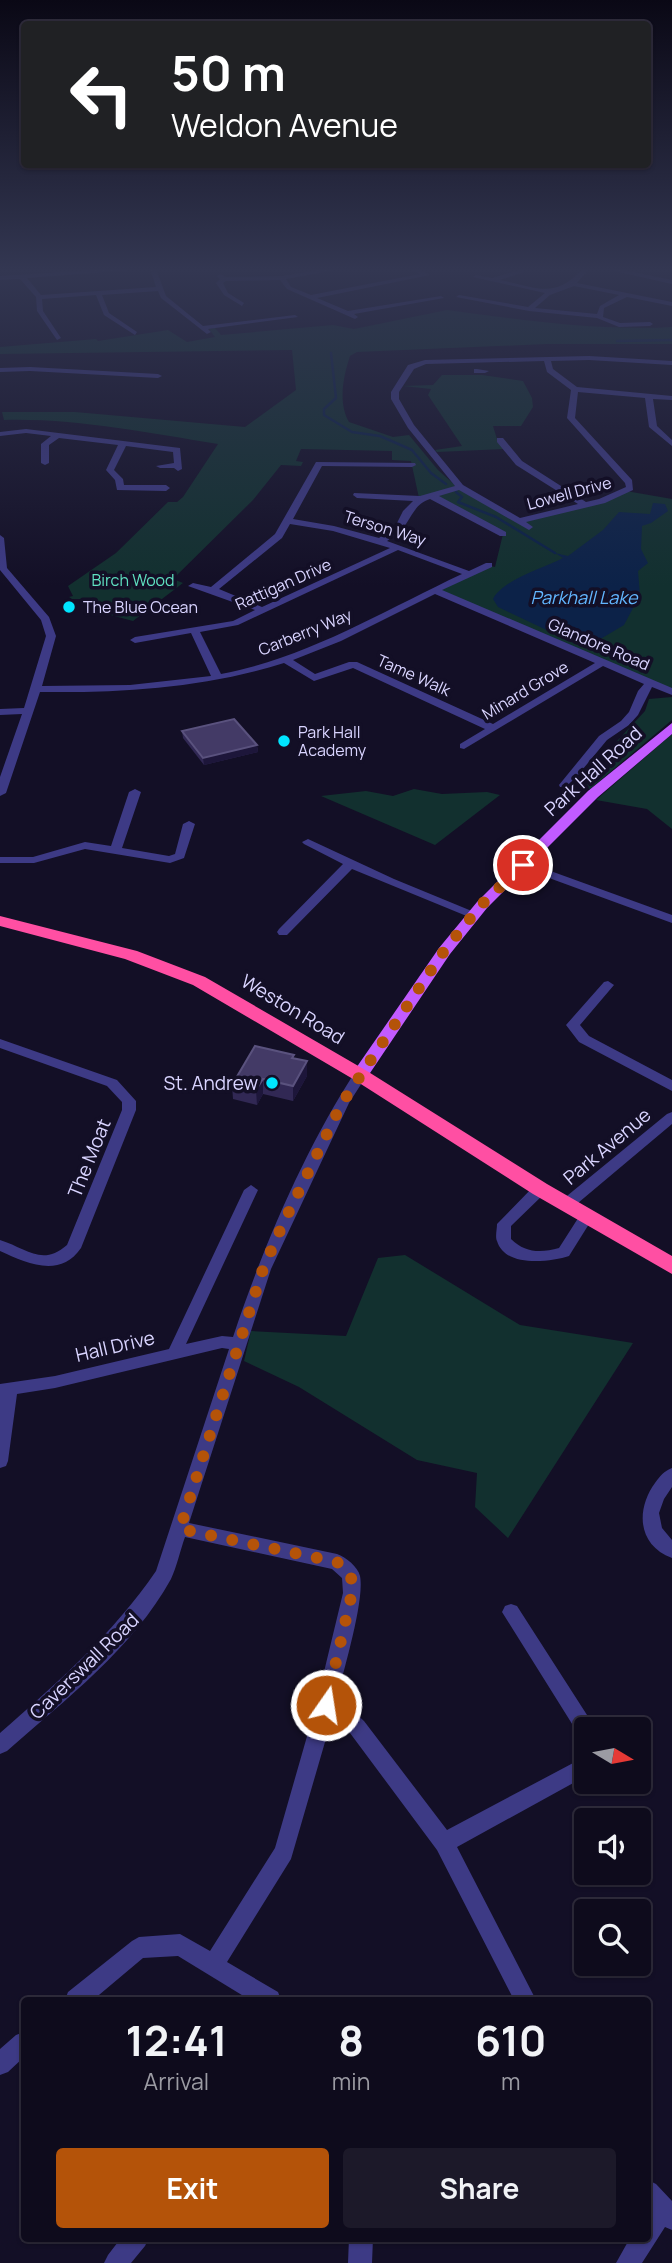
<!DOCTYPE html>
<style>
body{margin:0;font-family:Manrope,sans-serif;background:#1c1929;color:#f1f3f6;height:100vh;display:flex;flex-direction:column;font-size:26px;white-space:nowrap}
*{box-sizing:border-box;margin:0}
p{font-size:23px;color:#9b9ba3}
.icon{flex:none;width:38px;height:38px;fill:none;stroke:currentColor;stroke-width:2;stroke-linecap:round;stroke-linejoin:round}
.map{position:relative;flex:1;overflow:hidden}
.sheet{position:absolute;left:21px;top:1997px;width:630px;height:245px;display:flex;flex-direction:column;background:#0e0b1c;border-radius:7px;box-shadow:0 2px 5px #0004,0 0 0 2px #2e2b3b}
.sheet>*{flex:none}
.top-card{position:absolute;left:21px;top:21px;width:630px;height:147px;border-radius:7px;box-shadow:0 2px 5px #0004,0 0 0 2px #2e2b3b;background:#202124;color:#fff;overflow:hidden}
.needle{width:46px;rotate:100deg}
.fabs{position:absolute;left:574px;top:1717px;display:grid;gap:14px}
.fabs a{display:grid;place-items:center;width:77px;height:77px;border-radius:7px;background:#0e0b1c;box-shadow:0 2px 5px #0004,0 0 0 2px #2e2b3b;font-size:35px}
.pin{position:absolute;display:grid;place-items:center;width:60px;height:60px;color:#fff;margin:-30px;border:4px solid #fff;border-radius:50%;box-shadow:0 2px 7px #0007}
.me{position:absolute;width:77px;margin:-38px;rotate:13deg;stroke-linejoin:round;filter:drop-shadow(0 0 5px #0008)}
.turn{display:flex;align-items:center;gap:24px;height:147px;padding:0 35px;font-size:32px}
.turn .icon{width:91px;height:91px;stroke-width:2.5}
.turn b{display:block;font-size:49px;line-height:60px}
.eta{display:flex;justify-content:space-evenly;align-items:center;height:119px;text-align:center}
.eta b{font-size:42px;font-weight:700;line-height:49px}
.cta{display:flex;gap:14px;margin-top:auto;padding:14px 35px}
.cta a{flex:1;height:80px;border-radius:7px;background:#b45309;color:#fff;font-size:28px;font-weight:700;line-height:80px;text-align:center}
.cta a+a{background:#1c1929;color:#f1f3f6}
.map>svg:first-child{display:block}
</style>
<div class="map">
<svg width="672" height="2263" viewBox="0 0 672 2263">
<rect width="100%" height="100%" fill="#130f26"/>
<path fill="#12302f" d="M447,310C522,320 596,331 672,327V344H547L357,352L350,356C343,377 338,403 349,422L393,437L409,435L438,470L456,486L419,498L411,461L392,460V451L301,449L296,461L303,462L301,466L281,465L253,500L173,579L183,583L133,621L88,609L84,599H72L69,597L73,596L68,586L116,553L168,502H177L183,497L218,444C148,433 75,418 4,420L2,412H75L245,427L296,390L292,350L0,354V347L96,339L98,341L168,330L187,342L215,337L209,329L215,328L221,335L333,325L354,329Z
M442,375H482L523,381L532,398L533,407L521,426H493L497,439L504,449L437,452L435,450L462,446L428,395L431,389L403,386L433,385Z
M460,487L518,521L602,501L626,491L672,499V692L436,591L491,566L495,567L503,534L432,496Z
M672,697V720L590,789L577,784L645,711L649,699Z
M672,734V829L647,809L596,800Z
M414,789L442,794L487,792L500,795L435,845L321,796L366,791L393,796Z
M405,1255L520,1325L633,1343L508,1538L475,1507L477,1473L417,1460L299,1387L244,1361L251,1331L346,1336L378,1258Z"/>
<path fill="#0c2248" d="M653,503L665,504L668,511L651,523L642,526L641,549L648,563L638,571L640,595L624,625L597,641L576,644L498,607L493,599C502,580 544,568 563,558L555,553L568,556L603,530L619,512L650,514Z"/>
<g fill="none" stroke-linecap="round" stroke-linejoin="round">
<path stroke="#0c2248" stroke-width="2.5" d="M617,341L672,340
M331,353L336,398L324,409V415L352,432L380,436L412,450L431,473L446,484
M456,492L462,497L458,502L496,517L555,553"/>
<path fill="#3d3a85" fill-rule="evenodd" d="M107,269H145L27,278L41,295L156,287L150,269H156L166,296L203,326L295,315L298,317L208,329L211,332L207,334L161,298L158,291L102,295L109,313L137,332L135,335L104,315L96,295L42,299L43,311L61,338L57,340L37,311L36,297L20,279L0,280V276Z
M324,269H341L286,279L291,287L311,295L420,274L410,269H419L430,275L317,298L348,311L441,296L444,298L354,314L358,317L355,319L287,289L280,280L226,281L223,283L228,293L244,303L242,306L224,295L216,283L220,279L217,276L220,274L226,277L282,276Z
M523,269L524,272L500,280C536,287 555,300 582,269H589L577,283L672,302V306L627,297L604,308L603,317L620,323L650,322L653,324L650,326L619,327L597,318L529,311L456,297L459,295L528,307L545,293L473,277L476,275L492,278ZM574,286L619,295L600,306L597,314L535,308L550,295Z
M605,269H619L672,280V284Z
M589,356L672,361V365L589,360L551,361L553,369L577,387L672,396V400L653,399L657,426L672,440V446L649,427L645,398L578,392L575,418L632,480L633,490L605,503L526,522L533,527L529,530L459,490L439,496L506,532V536H500L430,499C414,504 412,518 402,529C398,533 392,537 387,541L469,571L486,563H492V567L442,590L672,688V695L652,687L638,715L629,725L607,740L568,787H560L559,785L599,736L621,721L629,712L638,691L644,684L603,666L464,749L460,748V744L485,729L353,668L314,681L284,663C204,688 123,693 40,692L6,793L0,796V777L22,714L0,715V709L24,708L46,636L41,620L0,570V535L4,538L7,568L49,617L56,636L42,686L130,685L211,676L191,633L135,643L130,640L135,637L233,621L255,610L188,586L193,583L211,587L275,534L316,462L415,463L416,465L412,467L322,466L293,519L334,526L379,538L396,525L403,511L413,501L357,498L353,495L354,493L420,496L455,486L408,428L391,399V392L408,365L425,360ZM544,361L547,372L571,390L567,418L625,483L626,487L599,499L586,502L522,461L503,438H497V442L516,465L578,504L520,518L463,485L414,425L399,399V392L414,369L426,364ZM290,524L333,531L390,548L262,607L219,589L282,538ZM398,550L462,574C383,611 307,658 221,674L200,632L238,625ZM435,594L595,663L493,724L357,662H349L315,674L293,660L341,641Z
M30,367L158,374L162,376L158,378L30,371L0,372V368Z
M477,369L489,371L485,373H474V369Z
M26,429L180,448L182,469L178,471L174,468H160L156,466L174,463L173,452L126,446L114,470L123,479L124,485H166L170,488L166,491L117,490L115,480L106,470L118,445L59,438L49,445V463L45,465L41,463V444L51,436L26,433L0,436V432Z
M135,789L141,792L122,848L169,856L175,854L183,824L189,821L195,824L184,858L170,863L85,849L34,863H0V857H33L85,842L111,846L129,792Z
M308,839L394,879L479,914L477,917H469L352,869L287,935H279L277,932L279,929L343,864L304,844L302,842Z
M523,861L672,915V923L519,867V863Z
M608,981L614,985L580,1025L589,1036L672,1080V1091L579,1042L566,1025L604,982Z
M0,1039L117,1080L136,1101V1110L81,1248C60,1279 26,1263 0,1251V1240C26,1248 42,1267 67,1245L122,1110V1102L107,1086L0,1048Z
M360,1071L367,1075L349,1103L271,1269L189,1523L337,1554C346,1557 358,1567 360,1576C365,1600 343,1673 336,1701L351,1709L364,1721L447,1830L575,1762L576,1742L579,1735L502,1612L505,1606L511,1604L517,1606L596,1729H586V1776L457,1847L536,2000H514L437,1850L350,1733L332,1718L291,1859L227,1962L278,1992L281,2000H250L178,1956L143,1958L93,2000H65L68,1992L132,1941L139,1937L180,1934L210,1951L275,1848L316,1705L343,1593L342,1578L332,1569L185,1537C180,1551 177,1566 171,1579C133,1648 65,1700 7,1751L0,1754V1733C57,1683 113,1634 156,1571L229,1349L222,1348L55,1388L17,1394L8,1461L6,1466L0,1468V1384L55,1376L169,1349L244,1190L251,1185L258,1190L186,1344L222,1336L233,1337C263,1247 304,1151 355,1072Z
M672,1112V1124L572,1208H562L560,1204L562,1200L667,1114Z
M540,1184L547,1189L545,1193L511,1226V1239C525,1253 541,1253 559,1248L582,1212H592L594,1216L569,1256C550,1262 505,1268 497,1241C495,1237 497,1229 497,1224L535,1185Z
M672,1468V1487L664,1499L659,1513L662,1528L672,1540V1558C637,1545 636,1509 655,1483C660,1476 664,1471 672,1468Z
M24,2032V2057L8,2072L0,2075V2049L16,2035Z
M648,2180L656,2184L672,2201V2230L665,2227L642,2263H616L630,2238H648Z
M121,2238H149L145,2246L131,2263H104L108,2255Z
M349,2238H373L372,2263H348Z"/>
<path fill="#c25bff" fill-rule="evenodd" d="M672,723V734L598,797L487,908L450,954L366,1079H354L352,1075L354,1071L439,948L477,902L588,791Z"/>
<path fill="#ff4fa3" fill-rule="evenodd" d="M0,916L137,951L205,977L367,1071L547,1184L672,1256V1274L533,1194L353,1079L193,985L125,959L0,926Z"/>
</g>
<path fill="#312854" d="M182,731L257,745L258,752L204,765L183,738Z
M294,1055V1058L307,1076L293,1101L263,1094L257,1105L233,1099L232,1085Z"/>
<path fill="#1d163a" d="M257,745L258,752L204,765L203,758Z
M307,1061V1076L293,1101V1086Z
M263,1079V1094L257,1105L256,1090Z"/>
<path fill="#433a66" stroke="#5a527e" stroke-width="2" d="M234,719L257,745L203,758L182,731Z
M255,1046L294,1055L292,1058L307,1061L293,1086L263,1079L256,1090L232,1085Z"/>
<linearGradient id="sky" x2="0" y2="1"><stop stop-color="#0a0815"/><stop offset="0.46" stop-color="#333752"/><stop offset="1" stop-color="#333752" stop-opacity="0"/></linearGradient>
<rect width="672" height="586" fill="url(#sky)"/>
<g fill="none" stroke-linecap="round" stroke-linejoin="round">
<path stroke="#b45309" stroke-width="12" stroke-dasharray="0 21.6" d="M326,1705L352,1593L351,1575L337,1562L180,1529L263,1269L282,1226L342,1103L444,951L481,905L523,865"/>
</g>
<g fill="#00e5ff" stroke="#130f26" stroke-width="2.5">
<circle cx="69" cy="607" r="7"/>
<circle cx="284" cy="741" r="7"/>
<circle cx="272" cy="1083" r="7"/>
</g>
<g text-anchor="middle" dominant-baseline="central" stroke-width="7" stroke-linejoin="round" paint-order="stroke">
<g font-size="16" fill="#d9d4ff" stroke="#130f26">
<text transform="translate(569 493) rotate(-15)">Lowell Drive</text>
<text transform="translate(385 528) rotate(17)">Terson Way</text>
<text transform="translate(283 584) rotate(-24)">Rattigan Drive</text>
<text transform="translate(305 632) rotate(-22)">Carberry Way</text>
<text transform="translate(599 644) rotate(23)">Glandore Road</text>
<text transform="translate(414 675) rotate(24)">Tame Walk</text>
<text transform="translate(525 690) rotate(-31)">Minard Grove</text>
</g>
<g font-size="16" fill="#5fe0c0" stroke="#130f26">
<text x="133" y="580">Birch Wood</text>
</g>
<g font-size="16" fill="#d9d4ff" stroke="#130f26" text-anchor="start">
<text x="83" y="607">The Blue Ocean</text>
<text x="298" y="732">Park Hall<tspan x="298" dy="18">Academy</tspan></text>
</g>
<g font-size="18" font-style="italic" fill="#62b6ff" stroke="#130f26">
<text x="584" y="597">Parkhall Lake</text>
</g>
<g font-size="19" fill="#d9d4ff" stroke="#130f26">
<text transform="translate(593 771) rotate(-42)">Park Hall Road</text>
<text transform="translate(293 1009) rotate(31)">Weston Road</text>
<text transform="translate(607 1146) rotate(-40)">Park Avenue</text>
<text transform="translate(89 1158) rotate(-68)">The Moat</text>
<text transform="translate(115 1346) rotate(-13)">Hall Drive</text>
<text transform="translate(84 1666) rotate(-44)">Caverswall Road</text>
</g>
<g font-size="19" fill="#d9d4ff" stroke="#130f26" text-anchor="end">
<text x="258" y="1083">St. Andrew</text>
</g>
</g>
</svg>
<div class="fabs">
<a><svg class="needle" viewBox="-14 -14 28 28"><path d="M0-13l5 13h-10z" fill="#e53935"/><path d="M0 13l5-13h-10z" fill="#9b9ba3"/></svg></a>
<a><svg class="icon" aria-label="sound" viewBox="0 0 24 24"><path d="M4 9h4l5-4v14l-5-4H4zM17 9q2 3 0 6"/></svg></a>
<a><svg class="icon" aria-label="search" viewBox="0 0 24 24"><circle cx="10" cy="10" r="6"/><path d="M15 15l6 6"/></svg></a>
</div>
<div class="pin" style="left:523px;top:865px;background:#d93025"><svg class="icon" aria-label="arrive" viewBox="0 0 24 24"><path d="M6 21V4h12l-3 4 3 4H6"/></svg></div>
<svg class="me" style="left:326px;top:1705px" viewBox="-20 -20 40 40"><circle r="17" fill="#b45309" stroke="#fff" stroke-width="3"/><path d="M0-11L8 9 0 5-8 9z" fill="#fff"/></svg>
<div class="top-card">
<div class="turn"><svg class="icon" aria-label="left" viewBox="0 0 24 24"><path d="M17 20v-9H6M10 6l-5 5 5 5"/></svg><div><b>50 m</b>Weldon Avenue</div></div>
</div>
<section class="sheet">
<div class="eta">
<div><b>12:41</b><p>Arrival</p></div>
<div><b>8</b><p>min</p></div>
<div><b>610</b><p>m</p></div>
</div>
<div class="cta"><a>Exit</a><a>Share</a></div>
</section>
</div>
